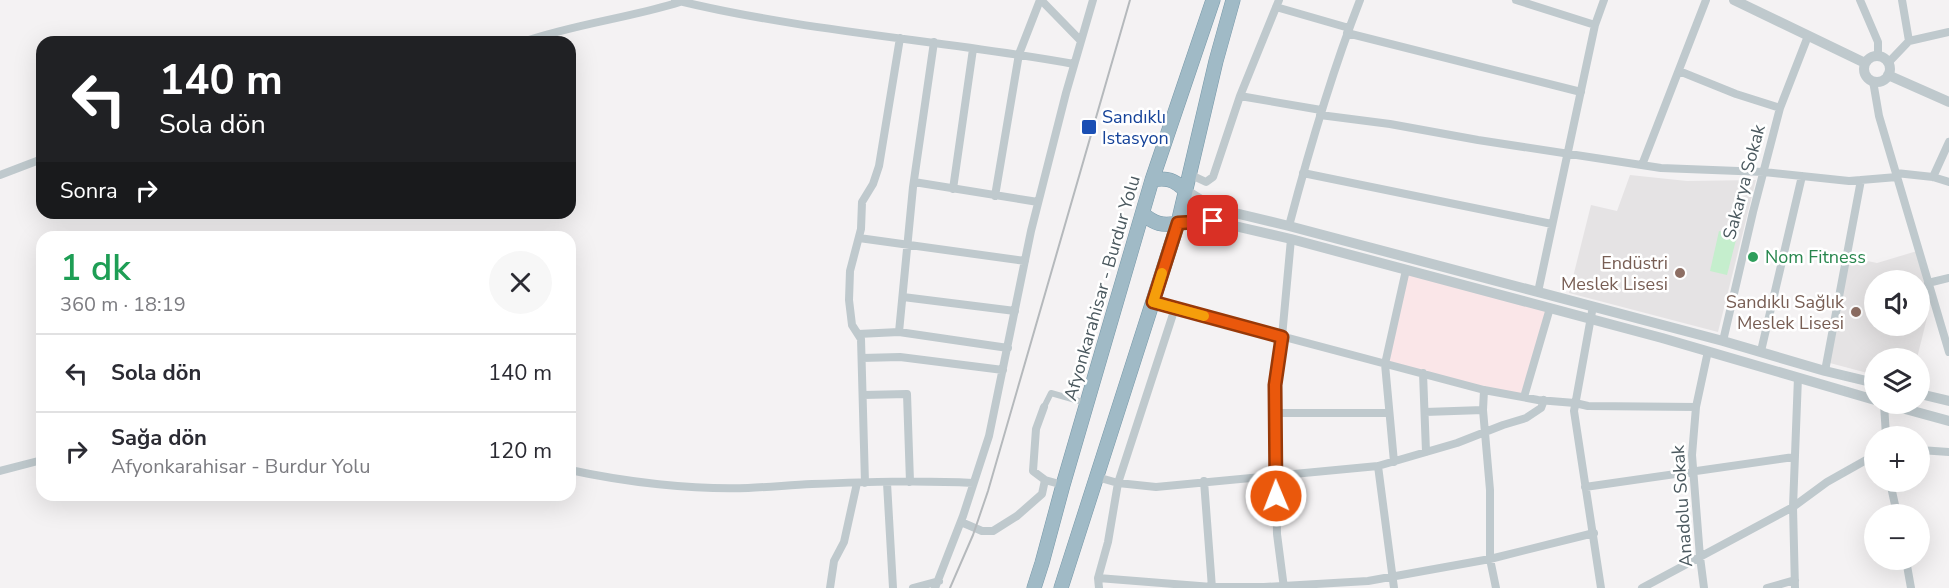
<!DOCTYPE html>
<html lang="tr">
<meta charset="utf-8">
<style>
body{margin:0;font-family:"Nunito Sans",sans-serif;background:#f7f7f7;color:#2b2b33;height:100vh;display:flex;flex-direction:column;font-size:22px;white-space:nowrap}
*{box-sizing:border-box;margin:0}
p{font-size:20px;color:#7c7c81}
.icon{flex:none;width:33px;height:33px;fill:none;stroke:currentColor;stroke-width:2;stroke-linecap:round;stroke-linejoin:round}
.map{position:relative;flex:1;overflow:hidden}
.details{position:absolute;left:36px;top:231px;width:540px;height:270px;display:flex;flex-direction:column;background:#fff;border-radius:18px;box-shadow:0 6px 24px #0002}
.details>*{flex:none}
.top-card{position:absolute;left:36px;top:36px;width:540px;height:183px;border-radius:18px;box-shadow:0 6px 24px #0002;background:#202124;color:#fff;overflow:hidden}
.fabs{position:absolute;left:1864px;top:270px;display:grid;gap:12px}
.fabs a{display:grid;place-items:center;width:66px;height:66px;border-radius:50%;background:#fff;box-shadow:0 6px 24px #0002;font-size:30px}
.pin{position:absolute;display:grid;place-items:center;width:51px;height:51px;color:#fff;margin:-26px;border-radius:12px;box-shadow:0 3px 9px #0006}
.me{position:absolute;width:66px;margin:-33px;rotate:359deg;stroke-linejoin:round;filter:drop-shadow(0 0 4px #0008)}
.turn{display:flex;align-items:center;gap:21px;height:126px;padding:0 24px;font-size:27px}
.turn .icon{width:78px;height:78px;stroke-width:2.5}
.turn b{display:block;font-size:42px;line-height:51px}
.then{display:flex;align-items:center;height:57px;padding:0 24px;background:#0003;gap:12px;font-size:22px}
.round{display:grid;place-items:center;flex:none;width:63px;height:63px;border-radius:32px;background:#f7f7f7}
.headline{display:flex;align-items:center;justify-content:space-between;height:102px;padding:0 24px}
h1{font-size:36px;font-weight:600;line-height:45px;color:#1e9e55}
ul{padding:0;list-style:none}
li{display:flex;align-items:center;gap:18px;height:78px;padding:0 24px;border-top:2px solid #e1e1e2}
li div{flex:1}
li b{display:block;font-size:22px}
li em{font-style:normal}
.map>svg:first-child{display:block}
</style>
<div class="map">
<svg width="1949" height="588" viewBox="0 0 1949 588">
<rect width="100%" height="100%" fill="#f4f2f3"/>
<path fill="#e5e3e4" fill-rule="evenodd" d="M1630,175L1687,181L1756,180L1718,332L1569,293L1591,205L1617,211Z
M1917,251L1932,298L1917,358H1875V375L1826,362L1849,257L1877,263ZM1875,280H1920V326H1875Z"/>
<path fill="#fae6e8" d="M1406,270L1550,308L1524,397L1385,364Z"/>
<path fill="#c5eecd" d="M1719,231L1737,236L1727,275L1710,271Z"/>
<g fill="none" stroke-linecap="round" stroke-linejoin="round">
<defs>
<path id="trunk" d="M1152,180C1167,177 1174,180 1185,190
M1143,214C1155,224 1162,226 1178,223
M1034,588L1042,563L1063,485L1152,180L1213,0
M1061,588L1178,223L1216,61L1233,0"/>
</defs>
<use href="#trunk" stroke="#7899a9" stroke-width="15"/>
<path stroke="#bfc9cd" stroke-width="6" d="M1044,407L1051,393L1079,401"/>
<path stroke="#bfc9cd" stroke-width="8" d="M675,0C806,32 942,40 1074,64
M1041,0L1081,41
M1516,0L1595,25
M1860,0L1878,42V56
M1902,0L1909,41
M1276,7L1349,28
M1347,33L1581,92
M523,42C575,24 629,18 680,2
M1888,63L1909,41L1949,32
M1679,71L1736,94L1780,108
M1873,81L1879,116L1949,352
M1240,96L1321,110
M1320,115L1390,124L1478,140L1661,168L1764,172L1849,181L1897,177
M1642,165L1706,0
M1303,173L1552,224
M1896,173L1933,177L1949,182
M1189,174L1206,182L1213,177L1240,96L1279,0
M0,175L42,159
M1933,177L1949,142
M914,182L1038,202
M953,189L973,49
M995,196L1019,54L1040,0
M1289,226C1309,150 1331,74 1360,0
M859,238L1025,261
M1928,283L1949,278
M1538,292L1595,25L1604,0
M903,297L1015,311
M1153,302L1484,390L1538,400L1575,403L1588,406L1696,407
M1593,306L1574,411L1601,588
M899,332L913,187L934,42
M858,334L899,332L1008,348
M1723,341L1753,212L1780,108L1808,36
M1761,351L1802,176
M862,358L900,357L1003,370
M1825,371L1861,180
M1423,373L1426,452
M1484,390L1483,410L1490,490V559L1496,588
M863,395L907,394L910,482
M1524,397L1550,308
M1884,404L1886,436
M1044,407L1036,429L1033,471L1045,480L1063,485
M1425,412L1483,410
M1275,413H1389
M1920,450L1949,452
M1394,462L1385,364L1406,270
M1378,466L1394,588
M570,470C625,482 692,490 748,488C770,487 791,485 812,484C866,482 920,480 973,483
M0,471L42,460
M1097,477L1118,483L1156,487L1378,466L1457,443L1503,425L1526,418L1541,408L1544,400
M1204,481L1212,588
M1890,482L1897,514
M865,483L861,339L852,325L849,300L850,271L861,229L862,202L873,184L879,166L900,38
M887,483L893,588
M1585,487L1794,457
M961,522L982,531H993L1017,516L1042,494L1045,480
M1906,560L1911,588
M1098,578L1212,587H1264L1368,581L1490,559L1594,533
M830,588L834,561L844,542L857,483
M913,588L939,581
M935,588L963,516L989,436L1031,231L1066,93L1093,0
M1099,588L1098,578L1108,542L1118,483L1175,308
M1284,588L1277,534L1275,385L1282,337L1291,239
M1642,588L1793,507L1827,482L1875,455
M1704,588L1700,557L1692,455L1696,407L1708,351
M1767,588L1795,580
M1795,588L1793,507L1798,377"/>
<path stroke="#bfc9cd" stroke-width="10" d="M1734,0L1865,63
M1864 69a13 13 0 1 1 26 0a13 13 0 1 1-26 0Z
M1888,75L1949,102
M1185,190L1214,208L1289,226L1723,341L1825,371L1875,383
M1178,223L1213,221L1291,239L1662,338L1875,400
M1920,394L1949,401
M1887,404L1949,421"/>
<use href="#trunk" stroke="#a0bac6" stroke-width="14"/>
<path stroke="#b5b9bc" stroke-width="2" d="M950,588L973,535L988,491L1130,0"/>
</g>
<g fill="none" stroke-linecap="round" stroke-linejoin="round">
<defs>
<path id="route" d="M1213,221L1178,223L1153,302L1282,337L1275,385L1276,496"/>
</defs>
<use href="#route" stroke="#983908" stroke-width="15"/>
<use href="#route" stroke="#ea580c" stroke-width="10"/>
<path stroke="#f59e0b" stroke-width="10" d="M1162,273L1153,302L1204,316"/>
</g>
<rect fill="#1a4fb4" stroke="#fff" stroke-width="2" x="1081" y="119" width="16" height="16" rx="3"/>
<circle fill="#2e9e5b" stroke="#fff" stroke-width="2" cx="1753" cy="257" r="6"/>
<g fill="#8d6e63" stroke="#fff" stroke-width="2">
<circle cx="1680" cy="273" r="6"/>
<circle cx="1856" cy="312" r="6"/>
</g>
<g text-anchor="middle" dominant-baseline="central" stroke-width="5" stroke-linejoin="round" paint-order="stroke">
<g font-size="18" fill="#164399" stroke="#fff" text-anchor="start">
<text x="1102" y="117">Sandıklı<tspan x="1102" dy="21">Istasyon</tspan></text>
</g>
<g font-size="18" fill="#4b595f" stroke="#fff">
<text transform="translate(1744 182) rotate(-75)">Sakarya Sokak</text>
<text transform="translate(1102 288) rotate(-74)">Afyonkarahisar - Burdur Yolu</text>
<text transform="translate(1682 506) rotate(-94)">Anadolu Sokak</text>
</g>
<g font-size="18" fill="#27864d" stroke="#fff" text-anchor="start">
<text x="1765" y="257">Nom Fitness</text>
</g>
<g font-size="18" fill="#785e54" stroke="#fff" text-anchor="end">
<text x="1668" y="263">Endüstri<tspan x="1668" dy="21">Meslek Lisesi</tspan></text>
<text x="1844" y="302">Sandıklı Sağlık<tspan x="1844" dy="21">Meslek Lisesi</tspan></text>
</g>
</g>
</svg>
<div class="fabs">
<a><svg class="icon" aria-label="sound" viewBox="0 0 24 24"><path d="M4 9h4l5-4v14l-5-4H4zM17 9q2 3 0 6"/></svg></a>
<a><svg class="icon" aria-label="layers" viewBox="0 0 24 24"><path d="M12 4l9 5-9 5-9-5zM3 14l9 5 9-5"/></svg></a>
<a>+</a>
<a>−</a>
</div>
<div class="pin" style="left:1213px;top:221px;background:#d93025"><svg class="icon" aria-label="arrive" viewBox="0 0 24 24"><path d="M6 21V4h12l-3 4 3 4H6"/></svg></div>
<svg class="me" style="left:1276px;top:496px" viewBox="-20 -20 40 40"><circle r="17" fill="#ea580c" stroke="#fff" stroke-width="3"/><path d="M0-11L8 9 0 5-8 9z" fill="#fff"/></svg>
<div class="top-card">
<div class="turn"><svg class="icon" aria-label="left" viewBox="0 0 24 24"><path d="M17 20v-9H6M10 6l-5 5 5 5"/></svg><div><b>140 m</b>Sola dön</div></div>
<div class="then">Sonra<svg class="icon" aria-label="right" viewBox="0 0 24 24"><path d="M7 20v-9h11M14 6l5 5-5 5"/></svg></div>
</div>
<section class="details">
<div class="headline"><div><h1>1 dk</h1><p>360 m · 18:19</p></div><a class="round"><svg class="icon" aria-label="close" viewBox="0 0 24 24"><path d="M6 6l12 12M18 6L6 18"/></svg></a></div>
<ul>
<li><svg class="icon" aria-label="left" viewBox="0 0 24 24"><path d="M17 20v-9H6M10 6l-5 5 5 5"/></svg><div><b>Sola dön</b></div><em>140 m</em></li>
<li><svg class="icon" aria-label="right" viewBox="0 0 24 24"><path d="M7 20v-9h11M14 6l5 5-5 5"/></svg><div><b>Sağa dön</b><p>Afyonkarahisar - Burdur Yolu</p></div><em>120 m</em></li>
</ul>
</section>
</div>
